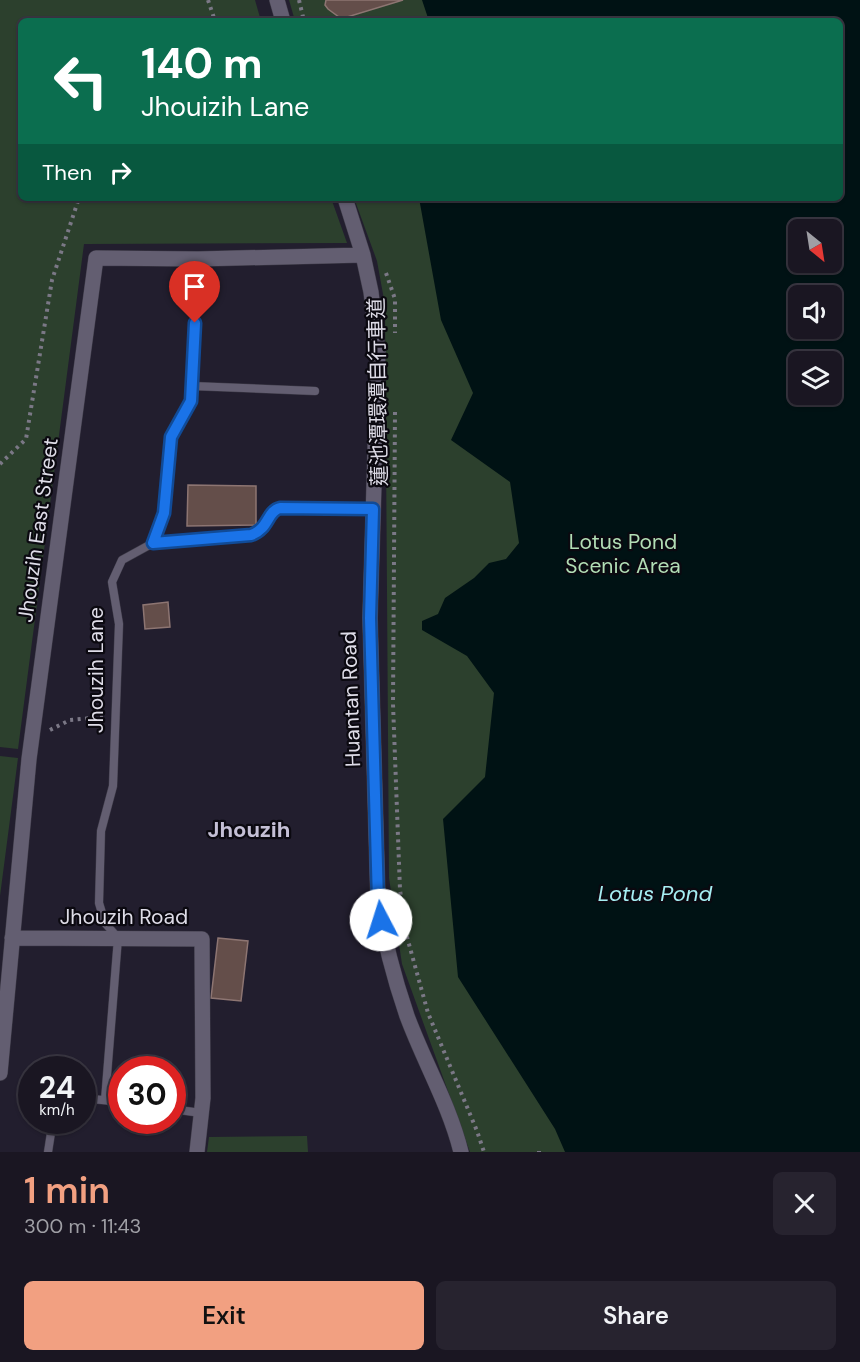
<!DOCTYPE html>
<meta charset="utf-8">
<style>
body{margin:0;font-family:"DM Sans","Noto Sans TC",sans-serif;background:#27232f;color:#f1f3f6;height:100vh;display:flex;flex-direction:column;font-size:22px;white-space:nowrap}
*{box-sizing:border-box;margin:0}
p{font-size:20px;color:#9f9fa5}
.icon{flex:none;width:33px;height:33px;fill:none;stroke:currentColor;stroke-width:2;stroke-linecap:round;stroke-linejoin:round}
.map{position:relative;height:1152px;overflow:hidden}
.side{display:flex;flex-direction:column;background:#1a1622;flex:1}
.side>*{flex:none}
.top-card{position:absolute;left:18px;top:18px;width:825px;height:183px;border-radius:9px;box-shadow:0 2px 4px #0004,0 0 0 2px #383540;background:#0b6e4f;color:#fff;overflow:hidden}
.needle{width:39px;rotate:150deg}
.tools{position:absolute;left:788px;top:219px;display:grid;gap:12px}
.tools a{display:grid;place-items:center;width:54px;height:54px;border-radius:9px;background:#1a1622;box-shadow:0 2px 4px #0004,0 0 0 2px #383540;font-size:30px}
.speed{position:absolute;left:18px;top:1056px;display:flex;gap:12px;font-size:30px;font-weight:700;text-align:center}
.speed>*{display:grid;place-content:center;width:78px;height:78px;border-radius:50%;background:#1a1622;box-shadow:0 2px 4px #0004,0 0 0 2px #383540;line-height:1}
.speed small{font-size:15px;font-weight:400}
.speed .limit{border:9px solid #d22;background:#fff;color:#111}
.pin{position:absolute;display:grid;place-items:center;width:51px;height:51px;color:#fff;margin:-62px -26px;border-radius:50% 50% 50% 0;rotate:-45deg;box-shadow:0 0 6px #0007}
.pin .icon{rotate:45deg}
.me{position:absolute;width:66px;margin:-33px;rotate:355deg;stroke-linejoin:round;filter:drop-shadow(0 0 4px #0008)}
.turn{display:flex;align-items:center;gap:21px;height:126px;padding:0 24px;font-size:27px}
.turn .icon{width:78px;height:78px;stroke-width:2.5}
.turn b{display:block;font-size:42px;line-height:51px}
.then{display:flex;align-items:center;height:57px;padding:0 24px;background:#0003;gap:12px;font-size:22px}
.round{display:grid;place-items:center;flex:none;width:63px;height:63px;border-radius:9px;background:#27232f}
.head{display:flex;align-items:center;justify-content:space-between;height:102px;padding:0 24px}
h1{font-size:36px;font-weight:600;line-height:45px;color:#f2a081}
.primary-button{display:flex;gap:12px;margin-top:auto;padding:12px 24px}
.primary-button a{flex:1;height:69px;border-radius:9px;background:#f2a081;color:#111;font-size:24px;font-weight:600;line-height:69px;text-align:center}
.primary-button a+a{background:#27232f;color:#f1f3f6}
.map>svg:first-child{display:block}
</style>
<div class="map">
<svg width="860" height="1152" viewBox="0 0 860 1152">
<rect width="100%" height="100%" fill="#221e2e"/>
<path fill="#2c402d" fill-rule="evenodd" d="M0,0H255L261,21H21V198H331L347,243L84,244L18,749L0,747Z
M289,0H860V1152H470L402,964L389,878L385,305L377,261L354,198H840V21H295ZM798,230H831V262H798ZM798,296H831V328H798ZM798,362H831V394H798Z
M0,756L18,758L0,896Z
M307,1136L308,1152H207L209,1137Z"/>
<path fill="#001214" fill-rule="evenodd" d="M422,0H860V1152H565L555,1129L458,977L443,819L485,777L494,693L467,656L422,630V621L438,614L445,598L474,578L489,563L506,559L519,543L510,482L451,440L473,393L441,320L419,198H840V21H429ZM798,230H831V262H798ZM798,296H831V328H798ZM798,362H831V394H798Z"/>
<path fill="#644e4a" stroke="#8d7572" stroke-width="1.5" d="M326,0H403L344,18L339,17L328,9L325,5Z
M188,485L256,486V525L187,526Z
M168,602L170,627L145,629L143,605Z
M218,938L248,941L241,1001L211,998Z"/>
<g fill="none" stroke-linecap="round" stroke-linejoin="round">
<defs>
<path id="lane" d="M192,386L315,391
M153,543L251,535C268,529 265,517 277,508L373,509
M82,1098L122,1102
M105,1100L118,938L105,923L99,903L101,831L113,786L119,624L112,582L122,560L153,543L164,513L171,437L191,401L198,259
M172,1109L201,1113
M48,1152L53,1120"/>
<path id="street" d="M277,0L283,21
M345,198L363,255L371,292L378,352L370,618L378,901C384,940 394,978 407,1016C424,1062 449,1104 461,1152
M12,938L202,939L203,1098L197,1152
M0,1073L29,759L96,258L198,259L363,255"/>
</defs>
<use href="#lane" stroke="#3e3b48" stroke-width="9"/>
<use href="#street" stroke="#3e3b48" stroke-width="16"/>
<path stroke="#7b7886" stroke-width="4" stroke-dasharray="3 4.5" stroke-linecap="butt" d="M208,0L215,21
M299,0L304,21
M386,273L395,299V333
M395,412L393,704L400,890L407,937L428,1013L477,1131L484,1152
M0,464L26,439L52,280L79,198
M50,730L70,720L103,717
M539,1151V1152"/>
<use href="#lane" stroke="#635e71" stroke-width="8"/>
<use href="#street" stroke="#635e71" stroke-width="15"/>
</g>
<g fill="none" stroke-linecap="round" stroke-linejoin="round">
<defs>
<path id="route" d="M195,323L191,401L171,437L164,513L153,543L251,535C269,529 267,511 280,508L373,509L370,618L378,901L381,920"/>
</defs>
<use href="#route" stroke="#114b97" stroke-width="15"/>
<use href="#route" stroke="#1a73e8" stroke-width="10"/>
</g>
<g text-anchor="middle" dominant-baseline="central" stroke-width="4.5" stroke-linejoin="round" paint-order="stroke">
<g font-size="21" fill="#dedce7" stroke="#0b0910">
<text transform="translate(378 392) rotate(-91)">蓮池潭環潭自行車道</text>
<text transform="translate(38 530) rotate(-82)">Jhouzih East Street</text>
<text transform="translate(96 670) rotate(-90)">Jhouzih Lane</text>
<text transform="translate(351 699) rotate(-92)">Huantan Road</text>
<text x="124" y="917">Jhouzih Road</text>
</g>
<g font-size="21" fill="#b2ddb5" stroke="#0b0910">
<text x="623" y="542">Lotus Pond<tspan x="623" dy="24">Scenic Area</tspan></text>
</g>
<g font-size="22" font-weight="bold" fill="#c4bfd5" stroke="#0b0910">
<text x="249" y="829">Jhouzih</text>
</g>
<g font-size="22" font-style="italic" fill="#a6eef2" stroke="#0b0910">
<text x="655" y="893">Lotus Pond</text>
</g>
</g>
</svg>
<div class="tools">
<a><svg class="needle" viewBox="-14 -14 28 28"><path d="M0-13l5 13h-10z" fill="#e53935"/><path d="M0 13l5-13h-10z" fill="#9f9fa5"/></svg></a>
<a><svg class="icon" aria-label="sound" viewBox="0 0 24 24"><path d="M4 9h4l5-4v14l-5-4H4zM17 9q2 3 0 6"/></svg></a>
<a><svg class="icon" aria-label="layers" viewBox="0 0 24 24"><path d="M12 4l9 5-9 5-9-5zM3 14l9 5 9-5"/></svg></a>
</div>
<div class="speed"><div>24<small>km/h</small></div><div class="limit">30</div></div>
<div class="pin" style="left:195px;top:323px;background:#d93025"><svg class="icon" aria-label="arrive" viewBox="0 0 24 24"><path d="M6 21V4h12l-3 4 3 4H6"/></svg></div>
<svg class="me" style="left:381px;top:920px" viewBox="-20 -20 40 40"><circle r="19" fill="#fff"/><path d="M0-13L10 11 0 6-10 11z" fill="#1a73e8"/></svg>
<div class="top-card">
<div class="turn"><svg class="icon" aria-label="left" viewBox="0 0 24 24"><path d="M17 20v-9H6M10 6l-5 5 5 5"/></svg><div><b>140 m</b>Jhouizih Lane</div></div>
<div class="then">Then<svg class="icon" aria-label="right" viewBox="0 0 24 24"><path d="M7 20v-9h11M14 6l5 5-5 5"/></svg></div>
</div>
</div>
<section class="side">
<div class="head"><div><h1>1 min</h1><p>300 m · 11:43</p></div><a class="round"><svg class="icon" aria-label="close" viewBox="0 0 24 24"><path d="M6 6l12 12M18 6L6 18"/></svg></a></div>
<div class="primary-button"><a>Exit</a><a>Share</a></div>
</section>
